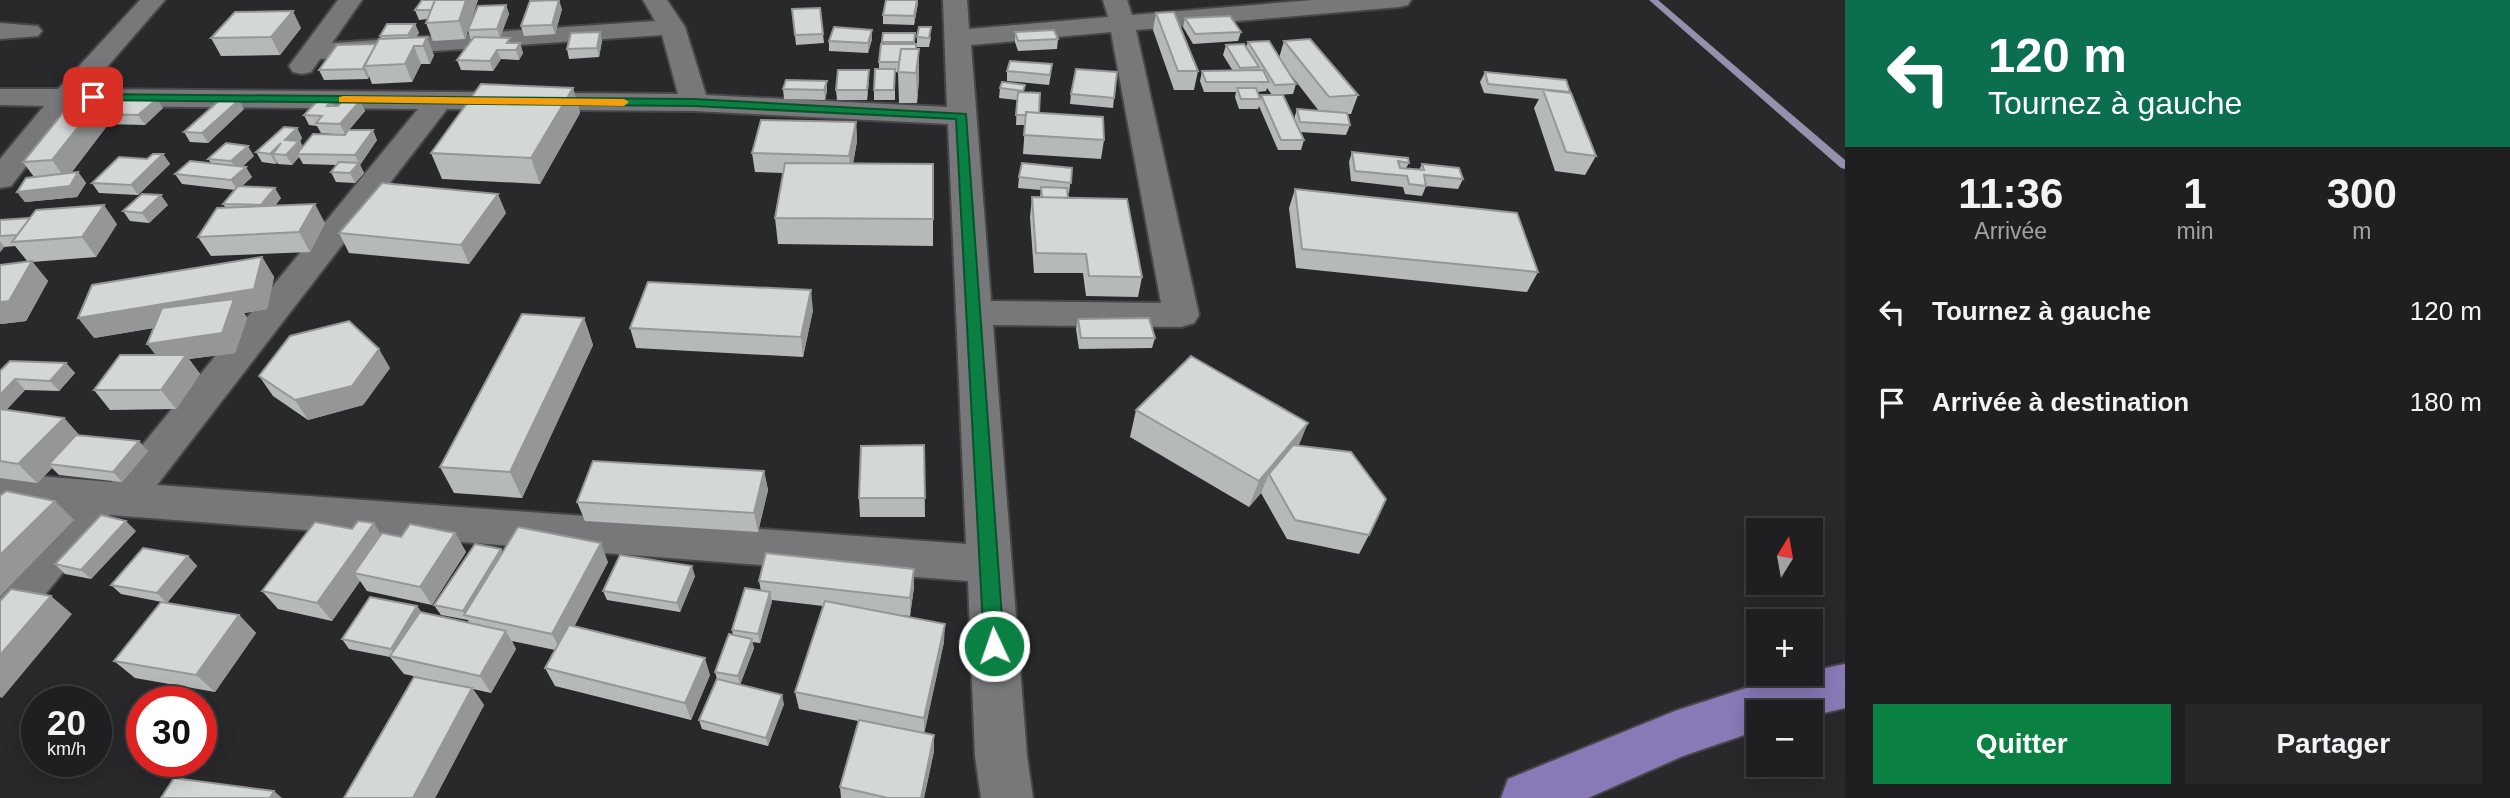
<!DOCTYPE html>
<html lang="fr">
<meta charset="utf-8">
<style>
body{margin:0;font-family:Arial,sans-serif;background:#27272a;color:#f1f3f6;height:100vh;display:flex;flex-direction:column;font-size:26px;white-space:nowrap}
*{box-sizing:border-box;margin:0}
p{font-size:23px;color:#a1a2a5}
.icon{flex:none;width:38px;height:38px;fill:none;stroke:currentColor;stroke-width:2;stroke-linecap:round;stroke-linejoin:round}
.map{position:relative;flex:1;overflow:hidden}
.details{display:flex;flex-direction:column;background:#1f1f21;width:665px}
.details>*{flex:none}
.banner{background:#0b6e4f;color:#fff;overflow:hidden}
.needle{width:46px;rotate:11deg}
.controls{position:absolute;left:1746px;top:518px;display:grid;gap:14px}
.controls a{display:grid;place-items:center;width:77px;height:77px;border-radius:0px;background:#1f1f21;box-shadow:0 4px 18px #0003,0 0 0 2px #3c3d3f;font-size:35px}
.speed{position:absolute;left:21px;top:686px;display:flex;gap:14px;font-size:35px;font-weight:700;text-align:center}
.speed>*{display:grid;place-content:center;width:91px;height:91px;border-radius:50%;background:#1f1f21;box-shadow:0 4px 18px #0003,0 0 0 2px #3c3d3f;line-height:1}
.speed small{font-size:18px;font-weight:400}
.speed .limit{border:10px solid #d22;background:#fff;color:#111}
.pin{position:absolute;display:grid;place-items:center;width:60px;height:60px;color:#fff;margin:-30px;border-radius:14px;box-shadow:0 4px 10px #0006}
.me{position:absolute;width:77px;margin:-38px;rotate:357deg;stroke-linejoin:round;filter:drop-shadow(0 0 5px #0008)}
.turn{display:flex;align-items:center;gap:24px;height:147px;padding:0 28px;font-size:32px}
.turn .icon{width:91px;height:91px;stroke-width:2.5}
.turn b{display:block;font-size:49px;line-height:60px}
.eta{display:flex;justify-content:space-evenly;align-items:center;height:119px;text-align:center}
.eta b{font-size:42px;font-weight:800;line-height:49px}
.cta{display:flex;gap:14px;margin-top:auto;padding:14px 28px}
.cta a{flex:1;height:80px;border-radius:0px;background:#0b8043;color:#fff;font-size:28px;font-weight:800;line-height:80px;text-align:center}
.cta a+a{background:#27272a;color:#f1f3f6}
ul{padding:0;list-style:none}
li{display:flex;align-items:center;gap:21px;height:91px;padding:0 28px}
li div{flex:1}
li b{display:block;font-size:26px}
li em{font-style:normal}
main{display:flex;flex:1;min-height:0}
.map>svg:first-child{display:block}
</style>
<main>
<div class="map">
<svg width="1845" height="798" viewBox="0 0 1845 798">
<rect width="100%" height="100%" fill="#29292c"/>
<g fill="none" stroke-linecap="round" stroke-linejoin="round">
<path fill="#9590ab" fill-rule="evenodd" d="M1649,0H1658L1845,160V169L1841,168Z"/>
<defs>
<path id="minor" d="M140,0H165L88,89L678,94L662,35L320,59L311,72L302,74L293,72L289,66L338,0H362L332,43L655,21L643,0H667L685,27L706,95L947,107L943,0H967L969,29L1108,17L1103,0H1127L1132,15L1313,0H1411L1408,5L1399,7L1136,30L1199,315L1194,323L1181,327L993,325L1027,756L1033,798H981L975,756L968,581L110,515L16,630L0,636V583L62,511L0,507V473L112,482L418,109L73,106L11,186L0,188V159L44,106L0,105V89H58ZM1111,32L1161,303L991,301L971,45ZM447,109L694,111L948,124L966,544L157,485Z
M0,23L38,26L42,31L38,36L0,39Z"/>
<path id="major" d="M1845,664V708L1811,716V712H1759V730L1683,756L1588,798H1501L1508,779L1675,711L1780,677L1811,674V671Z"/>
</defs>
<use href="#minor" stroke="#47474a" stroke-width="4"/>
<use href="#major" stroke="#47474a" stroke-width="4"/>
<use href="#minor" fill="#78787b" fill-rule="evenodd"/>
<use href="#major" fill="#897ab7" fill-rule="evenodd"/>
</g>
<path fill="#b5bab8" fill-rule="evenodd" d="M422,0H478L465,39L433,41L426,23L427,19L419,20L415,10Z
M918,3L914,25L883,24V15Z
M506,5L509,14L500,37L512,43H520L523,53L519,60L501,59L493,71L461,70L457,60L471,40L468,30Z
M562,9L555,34L524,36L521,26Z
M792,9L823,34L824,43L796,45Z
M1156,13L1198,71L1194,90H1174L1153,30Z
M1185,18L1241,32L1238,41L1193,44L1183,27Z
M415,24L419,33L416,37L434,55L430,64H421L412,82L372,84L369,76L368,79L324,80L319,70L376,44L381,39L380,36Z
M301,28L280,55L221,56L211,38Z
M872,30V39L868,53L829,51V41Z
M600,32L602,41L599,57L569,59L567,49Z
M1015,32L1058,39L1057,49L1018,51L1015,42Z
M883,33H915V44L916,49L919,79L917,103H899L898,72H895V100H874V90L879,69V62L882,44Z
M917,37H931L929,47H917Z
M1284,41L1358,95L1351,114H1347L1350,125L1346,135L1300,132L1304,140L1301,150H1278L1259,106L1258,109H1239L1235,97L1236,92H1204L1200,81L1202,71H1233L1223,55L1226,45L1246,47L1248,42L1279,58ZM1284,66L1319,111L1297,109L1294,119L1274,95L1293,94L1296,84ZM1267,88L1272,95H1261L1260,98L1257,92L1266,91Z
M1007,71L1051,74L1049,85L1007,81Z
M1485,72L1566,80L1596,156L1585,175L1555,171L1534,108L1539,99L1484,93L1480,82Z
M869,80L867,100H837L836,90Z
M827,81V91L825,100L784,99L783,89Z
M1025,85L1024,92L1039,113L1104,140L1101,159L1023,154L1025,125H1016L1017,100L999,98L1000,88Z
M573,88L580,113L540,184L442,179L431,153Z
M1071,94L1114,98L1113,108L1070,104Z
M360,101L365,111L349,130L377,140L360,165L364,173L355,183L336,182L331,172L337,165L303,164L299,157L292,165L278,164L277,162L276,164L262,162L256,152L297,128L302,138L300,141L303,147L345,135L321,133L317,126L309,125L304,115L335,106Z
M163,108L145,125L105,124L107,126L71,173L78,172L86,183L77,197L25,202L17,192L34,177L23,162L66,109Z
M244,109L208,143L190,142L184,132Z
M856,122L857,141L853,164H933V246L778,244L775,218L783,173L755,172L752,153Z
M1352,152L1409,163L1406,168L1419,170L1422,164L1463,179L1458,189L1426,186L1422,196L1405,194L1403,187L1351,181L1349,162Z
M163,154L170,164L138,195L99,193L92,183Z
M254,156L242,167L252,177L241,187L281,198L275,206L325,223L310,252L211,256L198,237L226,208L223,204L235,190L182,184L175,174L212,164L208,159Z
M1072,168L1069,193L1067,192L1068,198L1142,277L1138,297L1086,296L1083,273H1034L1030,217L1032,197H1040L1041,190L1018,188L1019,177Z
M1295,189L1538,272L1527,292L1296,268L1289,208Z
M168,205L149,223L130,221L123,211Z
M506,213L469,264L349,253L339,233Z
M0,220L117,224L96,257L32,262L48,281L26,321L1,324L0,323V265L28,262L15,246L4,247L0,252Z
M262,257L274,277L267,309L244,313L247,318L235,353L189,359L200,374L176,409L110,410L94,390L155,355L154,328L94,338Z
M813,310L803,357L636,348L630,328Z
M584,318L593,345L522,498L454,493L440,467Z
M1078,319L1155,338L1152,348L1079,349L1076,329Z
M66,363L75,373L59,391L25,390L6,410L64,418L79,435L148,451L122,482L59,475L52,468L37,483L0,478V371Z
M390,368L363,405L308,420L273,396L259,376Z
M1136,410L1299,446L1369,535L1359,554L1287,539L1261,493L1249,507L1130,437Z
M924,445L925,517H860L859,498Z
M764,471L768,490L758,532L585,521L577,502Z
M136,531L91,579L65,574L55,564Z
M455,533L466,552L432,605L367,591L360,581L332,621L278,609L262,591L382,535L401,537Z
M503,551L608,562L574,627L710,675L691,720L555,686L545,668L555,650L512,641L516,649L491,693L473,689L484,705L435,798H344L450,684L404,674L390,657L349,649L342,639L417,606L421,612L469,623L468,620L441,615L434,605Z
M188,556L197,566L167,603L121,594L111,585Z
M914,569V587L910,616L897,615L944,642L924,733L934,735V751L924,798H841L840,787L858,721L799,709L795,692L823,606L772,600L760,643L752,642L754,648L740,685L784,704L768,746L702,729L699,720L717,679L715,672L733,635L732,630L761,591L759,581Z
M695,576L680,612L607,600L603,591Z
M239,615L256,633L215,692L135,678L114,661Z"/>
<path fill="#949796" d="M466,0H478L465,39L459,21Z
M559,0L562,9L555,34L552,25Z
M917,0H918V3L914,25V16Z
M506,5L509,14L500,38L497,29Z
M293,11L301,28L280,55L271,37Z
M415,24L419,33L412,45L408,35Z
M872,30V39L868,53V43Z
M600,32L602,41L599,57L597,48Z
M427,37L434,55L430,64L423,46Z
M520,43L523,53L519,60L516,50Z
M414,46L421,64L412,82L405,64Z
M919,49V79L917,103L916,73Z
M497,50L501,59L493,71L490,61Z
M365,67L369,76L368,79L363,69Z
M869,70V80L867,100V90Z
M827,81V91L825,100L824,90Z
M573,88L580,113L540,184L531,158Z
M157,99L163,108L145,125L138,115Z
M332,99L337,109L327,106Z
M239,100L244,109L208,143L202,133Z
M360,101L365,111L345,134L340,124Z
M94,107L107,126L66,180L52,160Z
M856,122L857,141L851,175L849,156Z
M297,128L302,138L300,141L305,151L297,154L299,157L292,165L286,155L285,140Z
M373,130L377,140L360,165L355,155Z
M281,143L273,154L277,162L276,164L270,154Z
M248,146L254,156L237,171L231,161Z
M163,154L170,164L138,195L131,185Z
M359,163L364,173L355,183L350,173Z
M246,167L252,177L237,190L231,180Z
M78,172L86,183L77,197L25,202L17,192Z
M275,188L281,198L267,215L261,205Z
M498,194L506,213L469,264L461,245Z
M161,195L168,205L149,223L142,213Z
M315,204L325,223L310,252L299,232Z
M104,205L117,224L96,257L82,237Z
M0,241L4,247L0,252Z
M262,257L274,277L267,309L244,313L247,318L235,353L189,359L200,374L176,409L161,390L162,363L147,344L228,315L94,338L78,318Z
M32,261L48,281L26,321L1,324L0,323V297Z
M811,290L813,310L803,357L801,337Z
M584,318L593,345L522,498L510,472Z
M379,349L390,368L363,405L308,420L295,400Z
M66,363L75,373L59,391L50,381Z
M15,379L25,390L0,417V395Z
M64,418L82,438L49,464L52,468L37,483L18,464Z
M1308,423L1297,450L1269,474L1261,493L1249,507L1259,481Z
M139,441L148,451L122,482L113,472Z
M764,471L768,490L758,532L754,513Z
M55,501L74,520L0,596V555Z
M126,521L136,531L91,579L81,570Z
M374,523L386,542L354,573L360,581L332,621L317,603Z
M455,533L466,552L432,605L420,587Z
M601,543L608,562L561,651L552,634Z
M501,549L507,559L466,616L463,611Z
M188,556L197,566L167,603L157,593Z
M692,566L695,576L680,612L677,603Z
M914,569V587L910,616V598Z
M770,592L772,602L760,643L758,634Z
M51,596L72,614L2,698L0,697V655Z
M417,606L424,616L398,658L391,649Z
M239,615L256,633L215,692L196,675Z
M945,624L944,642L924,735V718Z
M506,631L516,649L491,693L480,676Z
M752,639L754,648L740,685L738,676Z
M705,658L710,675L691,720L685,703Z
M472,688L484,705L435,798H413Z
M782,695L784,704L768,746L766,738Z
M934,735V751L924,798H921Z
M274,791L282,798H270Z"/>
<path fill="#d3d8d6" stroke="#949796" stroke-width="2" d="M422,0H435L431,10H415Z
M435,0H466L459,21L426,23Z
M559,0L552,25L521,26L530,1Z
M886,0H917L914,16L883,15Z
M506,5L497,29L468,30L478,6Z
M820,8L823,34L795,35L792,9Z
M293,11L271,37L211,38L235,12Z
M1174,12L1198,71H1178L1156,13Z
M1230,16L1241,32L1195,34L1185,18Z
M387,24H415L408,35L380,36Z
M834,27L872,30L868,43L829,41Z
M919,27H931L929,38L917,37Z
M1054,30L1058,39L1018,41L1015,32Z
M600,32L597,48L567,49L571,33Z
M883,33H915L914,42H882Z
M427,37L423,46H414L405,64L364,66L379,39Z
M474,37L510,38L507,43H520L516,50H497L490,61L457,60Z
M1310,39L1358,95L1329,97L1284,41Z
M1269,41L1296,84L1275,85L1248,42Z
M376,44L363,69L319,70L337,45Z
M881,44H916V49H901L899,62H879Z
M1244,44L1259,67L1240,68L1226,45Z
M901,49H919L916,73L898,72Z
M1010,61L1052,64L1050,75L1007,71Z
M875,69H895L894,90H874Z
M1076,69L1117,72L1114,98L1071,94Z
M838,70H869L867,90H836Z
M1263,70L1269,82H1206L1202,71Z
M1485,72L1566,80L1570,92L1488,84Z
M786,80L827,81L824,90L783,89Z
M1002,82L1025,85L1023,91L1000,88Z
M481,84L573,88L531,158L431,153Z
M1237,88H1256L1260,99H1241Z
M1543,90L1571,93L1596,156L1566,152Z
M1018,92L1040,93L1039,113L1026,112V115H1016Z
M1261,95H1283L1304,140H1281Z
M98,96L157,99L138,115L98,114L94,107L84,108Z
M222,98L239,100L202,133L184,132Z
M319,99H332L327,106H338L343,100L360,101L340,124L316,123L322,116L304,115Z
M94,107L52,160L23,162L66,109Z
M1297,109L1347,113L1350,125L1300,122Z
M1026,112L1103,117L1104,140L1024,135Z
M761,120L856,122L849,156L752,153Z
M284,127L297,128L285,140L299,141L286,155L273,154L281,143L270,154L256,152Z
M348,130H373L355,155L297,154L313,134L345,135Z
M226,143L248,146L231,161L208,159Z
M1352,152L1408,158L1409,163L1398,161L1400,168L1424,170L1422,164L1459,168L1463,179L1424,175L1426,186L1409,184L1407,176L1355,171Z
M153,154H163L131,185L92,183L119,157L147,159Z
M190,161L246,167L231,180L175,174Z
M339,162L359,163L350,173L331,172Z
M785,163L933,164V219L775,218Z
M1022,163L1072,168L1071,183L1019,177Z
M78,172L70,186L17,192L26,178Z
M382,183L498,194L461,245L339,233Z
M238,186L275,188L261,205L223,204Z
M1041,187L1067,188L1068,198L1042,197Z
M1295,189L1517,213L1538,272L1302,249Z
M142,194L161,195L142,213L123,211Z
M1032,197L1127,199L1142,277L1089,276L1086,254L1036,253Z
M315,204L299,232L198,237L217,208Z
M104,205L82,237L12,242L36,210Z
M30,218L17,235L0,236V220Z
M262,257L254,289L78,318L92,285Z
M32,261L9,301L0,302V265Z
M648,282L811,290L801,337L630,328Z
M234,299L222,333L147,344L162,308Z
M522,314L584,318L510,472L440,467Z
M1149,318L1155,338H1081L1078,319Z
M349,321L379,349L352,386L295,400L259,376L290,336Z
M120,355H186L161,390H94Z
M1191,356L1308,423L1259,481L1136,410Z
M10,361L66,363L50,381L15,379L0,395V371Z
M0,409L64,418L18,464L0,461Z
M76,435L139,441L113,472L49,464Z
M924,445L925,498H859L861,446Z
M1293,445L1351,452L1386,499L1369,535L1295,520L1269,474Z
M593,461L764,471L754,513L577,502Z
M6,491L55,501L0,555V496Z
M101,515L126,521L81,570L55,564Z
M358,521L374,523L317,603L262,591L315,522L352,529Z
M410,524L455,533L420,587L354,573L382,533L401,537Z
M518,527L601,543L552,634L464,615Z
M475,544L501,549L463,611L434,605Z
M143,548L188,556L157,593L111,585Z
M766,553L914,569L910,598L759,581Z
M620,555L692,566L677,603L603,591Z
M745,588L770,592L758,634L732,630Z
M11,589L51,596L0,655V601Z
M370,597L417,606L391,649L342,639Z
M825,601L945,624L924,718L795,692Z
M161,602L239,615L196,675L114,661Z
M420,612L506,631L480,676L390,656Z
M569,625L705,658L685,703L545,668Z
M729,634L752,639L738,676L715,672Z
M414,677L472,688L413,798H344Z
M717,679L782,695L766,738L699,720Z
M859,720L934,735L921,798H888L840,787Z
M174,778L274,791L270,798H161Z"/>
<path fill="#0b8043" stroke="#07532c" stroke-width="2" d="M89,94L694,99L966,114L1004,646L1001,652L994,655L987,652L984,646L956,119L694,106L93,100L87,97Z"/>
<path fill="#f59e0b" d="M343,96L624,99L629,102L624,106L339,102V97Z"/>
</svg>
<div class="controls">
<a><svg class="needle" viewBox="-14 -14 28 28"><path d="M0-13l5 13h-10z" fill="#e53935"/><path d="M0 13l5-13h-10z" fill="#a1a2a5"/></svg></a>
<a>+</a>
<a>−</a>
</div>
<div class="speed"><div>20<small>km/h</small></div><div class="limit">30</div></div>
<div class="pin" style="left:93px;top:97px;background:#d93025"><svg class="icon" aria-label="arrive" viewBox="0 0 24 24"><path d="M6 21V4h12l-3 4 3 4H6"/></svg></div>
<svg class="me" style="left:994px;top:646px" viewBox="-20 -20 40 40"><circle r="17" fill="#0b8043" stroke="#fff" stroke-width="3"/><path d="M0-11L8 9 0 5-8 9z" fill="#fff"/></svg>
</div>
<section class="details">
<div class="banner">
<div class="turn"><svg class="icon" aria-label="left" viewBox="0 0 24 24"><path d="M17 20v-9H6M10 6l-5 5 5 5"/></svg><div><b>120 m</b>Tournez à gauche</div></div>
</div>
<div class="eta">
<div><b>11:36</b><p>Arrivée</p></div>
<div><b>1</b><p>min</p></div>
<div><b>300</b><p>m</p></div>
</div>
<ul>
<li><svg class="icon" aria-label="left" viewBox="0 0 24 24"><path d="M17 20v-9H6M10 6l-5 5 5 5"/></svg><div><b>Tournez à gauche</b></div><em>120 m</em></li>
<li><svg class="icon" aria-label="arrive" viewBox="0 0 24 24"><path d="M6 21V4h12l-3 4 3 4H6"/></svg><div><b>Arrivée à destination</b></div><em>180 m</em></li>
</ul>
<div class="cta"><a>Quitter</a><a>Partager</a></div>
</section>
</main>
